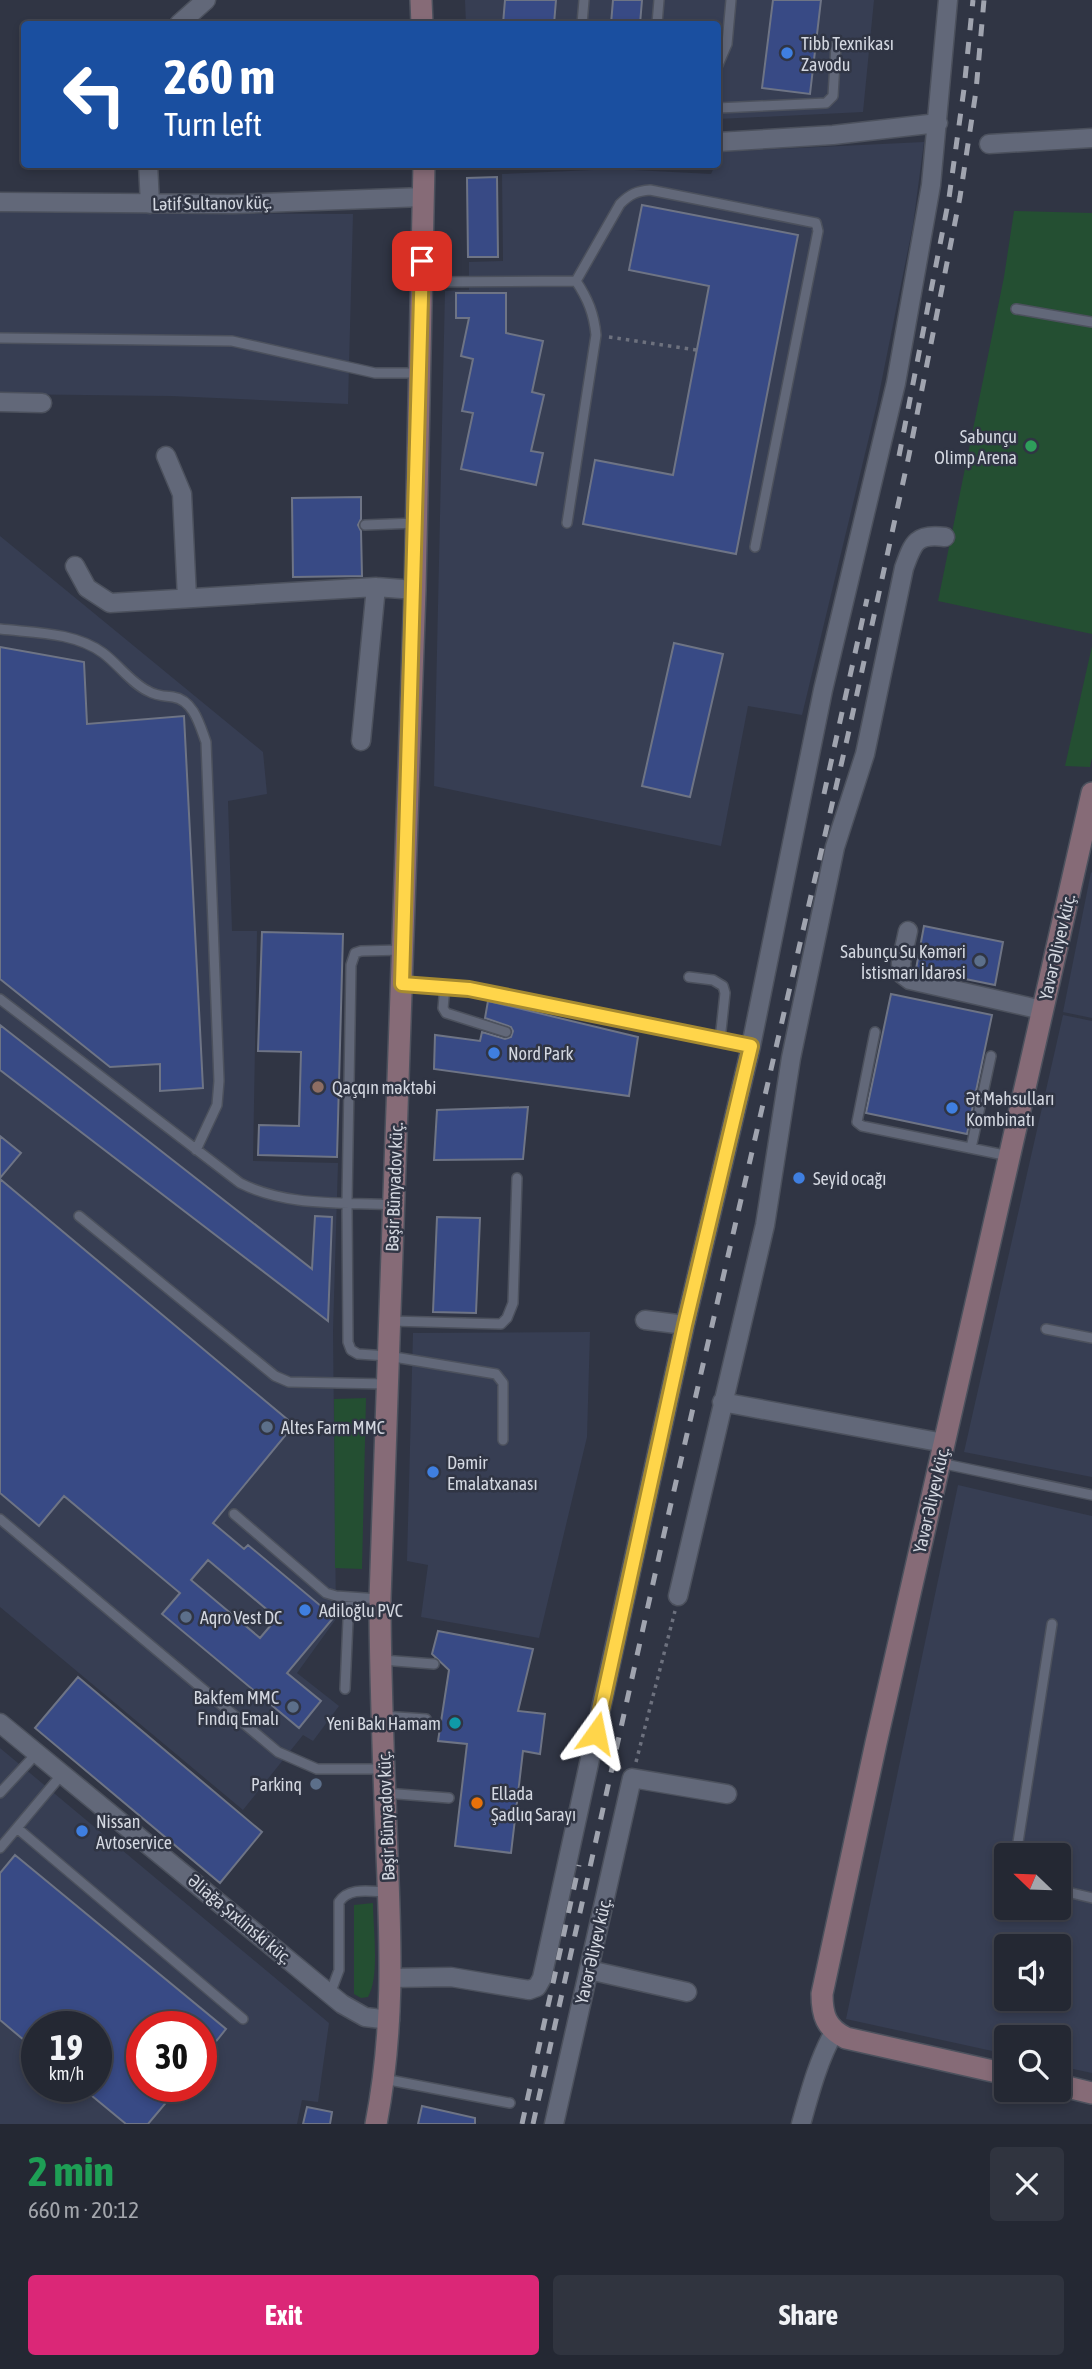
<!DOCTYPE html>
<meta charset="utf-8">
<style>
body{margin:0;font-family:"Asap Condensed",sans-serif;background:#30343f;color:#f1f3f6;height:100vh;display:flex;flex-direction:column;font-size:26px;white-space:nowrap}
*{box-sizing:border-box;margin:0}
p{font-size:23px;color:#a3a6ac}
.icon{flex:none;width:38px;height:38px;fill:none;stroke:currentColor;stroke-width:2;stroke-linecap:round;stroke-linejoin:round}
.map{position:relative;height:2124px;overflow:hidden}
.sheet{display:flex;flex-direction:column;background:#242833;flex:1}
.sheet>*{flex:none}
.guide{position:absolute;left:21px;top:21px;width:700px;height:147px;border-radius:7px;box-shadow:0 4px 10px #0003,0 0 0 2px #41444e;background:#1a4fa0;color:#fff;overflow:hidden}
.needle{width:46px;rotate:293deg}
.controls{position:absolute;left:994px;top:1843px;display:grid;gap:14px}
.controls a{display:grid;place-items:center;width:77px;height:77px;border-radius:7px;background:#242833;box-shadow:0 4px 10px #0003,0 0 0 2px #41444e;font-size:35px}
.speed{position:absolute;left:21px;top:2011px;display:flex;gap:14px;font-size:35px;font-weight:700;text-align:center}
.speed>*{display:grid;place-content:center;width:91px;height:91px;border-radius:50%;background:#242833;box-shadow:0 4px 10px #0003,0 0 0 2px #41444e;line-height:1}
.speed small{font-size:18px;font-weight:400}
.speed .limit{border:10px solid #d22;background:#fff;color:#111}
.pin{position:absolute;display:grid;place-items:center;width:60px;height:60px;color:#fff;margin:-30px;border-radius:14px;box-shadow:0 4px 10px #0006}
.me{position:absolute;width:77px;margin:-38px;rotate:12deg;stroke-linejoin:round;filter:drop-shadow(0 0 5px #0008)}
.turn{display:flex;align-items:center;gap:24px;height:147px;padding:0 28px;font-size:32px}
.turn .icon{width:91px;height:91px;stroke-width:2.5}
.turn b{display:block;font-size:49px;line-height:60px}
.round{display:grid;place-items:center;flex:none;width:74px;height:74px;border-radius:7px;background:#30343f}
.headline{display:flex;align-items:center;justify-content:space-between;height:119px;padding:0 28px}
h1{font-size:42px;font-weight:700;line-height:52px;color:#1e9e55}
.cta{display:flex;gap:14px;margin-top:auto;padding:14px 28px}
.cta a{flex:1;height:80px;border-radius:7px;background:#db2777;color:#fff;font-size:28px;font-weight:700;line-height:80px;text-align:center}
.cta a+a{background:#30343f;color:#f1f3f6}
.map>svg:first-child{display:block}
</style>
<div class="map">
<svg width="1092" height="2124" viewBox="0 0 1092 2124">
<rect width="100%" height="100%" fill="#303544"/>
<path fill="#373e53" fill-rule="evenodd" d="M465,0H874L863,112L718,119V24H466Z
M924,142L913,225L877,404L802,715L748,706L721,846L434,786L445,291L469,290V262L503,261L502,174L615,169L711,174L715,165L718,164V152Z
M0,212L353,214L348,404L171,396L0,394Z
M0,536L263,752L267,794L228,801L232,931H257L253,1161L338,1163L333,1331L336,1619L297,1673L339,1706L313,1741L303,1735L243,1810L0,1607Z
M1091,872L1092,873V1018L1063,1012Z
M1063,1015L1092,1021V1477L964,1452Z
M590,1332L587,1437L539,1638L421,1617L428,1565L407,1561L413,1333Z
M958,1485L1092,1516V2073L1059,2066V2037H1006V2054L846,2019ZM1006,1855H1059V1908H1006ZM1006,1946H1059V1998H1006Z
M0,1748L329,2023L318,2102L302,2100L297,2124H0ZM37,2026H96V2086H37ZM142,2026H201V2086H142Z"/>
<path fill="#244f32" d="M1014,211L1092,213V634L938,601L1004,277Z
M1092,646V758L1090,767L1065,766Z
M366,1398L362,1569L335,1568L334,1399Z
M373,1903C373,1928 380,1976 368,1997L361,1998L354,1994V1905Z"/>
<path fill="#384a85" stroke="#6e7485" stroke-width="2" fill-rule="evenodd" d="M505,0H556L554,24H503Z
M613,0H642L640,24H611Z
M773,0H821L810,94L762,88Z
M497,177L498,257H468L467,178Z
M642,205L798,235L736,554L583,524L595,460L673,475L709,286L629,270Z
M456,293H506V333L543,341L532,392L544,395L531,451L543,453L536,485L461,469L473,413L462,411L473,359L461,356L469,318H456Z
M361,497V519L358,525L361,531L362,576L293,577L292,498Z
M674,643L723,654L690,797L642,786Z
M0,647L84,662L87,724L184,716L203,1088L160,1091V1064L110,1067L0,979Z
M924,926L1003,942L995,985L916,969Z
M262,932L343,934L337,1157L258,1155L259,1125L299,1126L301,1052L258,1051Z
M891,994L992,1015L967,1134L866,1113Z
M488,1001L638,1037L629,1096L434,1069L435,1035L480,1041L482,1032L505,1039L511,1037L513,1031L511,1027L485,1018Z
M0,1025L312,1269L315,1216L332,1217L328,1321L0,1070Z
M528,1107L523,1159L434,1160L437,1110Z
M0,1136L21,1153L0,1178Z
M0,1179L294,1425L213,1523L244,1549L248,1545L334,1617L287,1673L321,1701L299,1728L162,1614L180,1593L64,1496L39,1526L0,1493ZM208,1560L277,1618L260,1638L191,1580Z
M437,1217L480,1218L476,1313L433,1312Z
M438,1631L533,1649L518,1711L545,1714L540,1754L523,1751L511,1853L455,1846L467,1744L438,1741L449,1670L432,1654Z
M78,1677L262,1832L220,1883L35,1728Z
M15,1855L226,2029L201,2060V2026H142V2086H180L148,2124H126L80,2086H96V2026H37V2051L0,2020V1873Z
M422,2106L475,2118V2124H418Z
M307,2107L332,2112L330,2124H303Z"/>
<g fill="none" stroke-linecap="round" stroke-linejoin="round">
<defs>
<path id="lane" d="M582,24L584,0
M657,24L659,0
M718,65L727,44L731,0
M718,108L826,103L833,96L836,45
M576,281L620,204C630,194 637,191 650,190L816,223L818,231L755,547
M423,282L576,281C588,299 594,314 596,335L567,523
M1016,309L1092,322
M0,338L232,341L375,373H419
M365,525L416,523
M0,629C35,633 74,632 103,653C118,664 131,683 148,691C156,696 164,696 173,697C194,700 200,726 206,742L219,1081L217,1105L196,1150
M403,950L361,951L355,953L351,965L347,1203L348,1342L351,1350L358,1354L388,1356L496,1374L503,1383V1440
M689,977L713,980L723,986L725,993L720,1040
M402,984L469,989L751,1046
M445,986L443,1008L446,1013L506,1032
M0,999L240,1183C287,1207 342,1202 394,1205
M875,1032L857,1122L862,1126L1009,1156
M971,1148L991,1056
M79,1216L275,1376L289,1382L387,1384
M391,1321L501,1324L507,1318L513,1303L517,1178
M1046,1329L1092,1338
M940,1463L1092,1495
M234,1514L326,1593L336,1596L379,1599
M0,1519L278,1752L317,1769H384
M382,1660L434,1664
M345,1689L349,1597
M383,1716L426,1719
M0,1793L37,1753
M385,1793L449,1798
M17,1828L243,2019
M0,1848L63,1773
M1016,1855L1052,1624
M1059,1890L1092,1898
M330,1994L339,1970V1902C349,1886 372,1892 389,1892
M384,2079L510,2103"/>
<path id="street" d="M179,24L206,0
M718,142L833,135L938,123
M989,144L1092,138
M148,164L150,204
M0,202L233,204L423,197
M0,402L42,403
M166,456L182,494L187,598
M75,566L87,588L110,603L376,587L415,590
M361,741L376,587
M908,931L901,963L902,974L910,980L1042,1010
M645,1320L685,1325
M722,1402L944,1443
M678,1596L765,1225L791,1058L835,847L865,754L904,568C913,543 916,533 945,537
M0,1723L342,2004L365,2017L390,2020
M589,1970L687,1992
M391,1978L451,1977L529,1990L537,1987L542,1978L685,1325L751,1046L823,690L896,383L931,185L948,0
M554,2124L632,1778L727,1794
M801,2124C810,2092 818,2061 834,2032"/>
<path id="secondary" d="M421,0L422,24
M1006,2074L846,2038C826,2028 822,2015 822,1994L876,1743L1092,793
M1059,2085L1092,2093
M376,2124C394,2031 391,1948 387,1854C384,1769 380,1684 380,1599L415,590L424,164"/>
</defs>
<use href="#lane" stroke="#4c515d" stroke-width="12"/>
<use href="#street" stroke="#4c515d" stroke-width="21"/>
<use href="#secondary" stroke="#4c515d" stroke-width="24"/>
<path stroke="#6d717e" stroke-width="3.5" stroke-dasharray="3.5 5" stroke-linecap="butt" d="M609,337L697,350
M636,1762L675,1611"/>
<use href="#lane" stroke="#626879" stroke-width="9"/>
<use href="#street" stroke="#626879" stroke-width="18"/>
<use href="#secondary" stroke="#866b77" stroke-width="21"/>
<path stroke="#a0a4af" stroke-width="5" stroke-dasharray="12 12" stroke-linecap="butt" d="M899,456L949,198L964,89L973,0
M824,794L867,599
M522,2124L579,1865
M533,2124L664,1534L848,735L909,455L960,197L976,91L984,0"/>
</g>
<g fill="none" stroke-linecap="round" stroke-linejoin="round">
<defs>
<path id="route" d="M422,261L402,984L469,989L751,1046L685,1325L596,1733"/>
</defs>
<use href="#route" stroke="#a68a30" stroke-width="18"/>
<use href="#route" stroke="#ffd54a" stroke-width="12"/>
</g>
<g fill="#3f7fe0" stroke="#303544" stroke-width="2.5">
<circle cx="787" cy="53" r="7"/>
<circle cx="494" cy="1053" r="7"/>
<circle cx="952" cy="1108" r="7"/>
<circle cx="799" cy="1178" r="7"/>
<circle cx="433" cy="1472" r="7"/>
<circle cx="305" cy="1610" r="7"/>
<circle cx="82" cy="1831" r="7"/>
</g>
<circle fill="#2e9e5b" stroke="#303544" stroke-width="2.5" cx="1031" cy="446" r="7"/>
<g fill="#5c6f8a" stroke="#303544" stroke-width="2.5">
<circle cx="980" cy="961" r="7"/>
<circle cx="267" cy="1427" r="7"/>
<circle cx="186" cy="1617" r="7"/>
<circle cx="293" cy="1707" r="7"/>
<circle cx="316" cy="1784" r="7"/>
</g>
<circle fill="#8d6e63" stroke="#303544" stroke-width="2.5" cx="318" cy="1087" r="7"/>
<circle fill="#0f9aa8" stroke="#303544" stroke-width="2.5" cx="455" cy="1723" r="7"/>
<circle fill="#e8710a" stroke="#303544" stroke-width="2.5" cx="477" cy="1803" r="7"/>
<g text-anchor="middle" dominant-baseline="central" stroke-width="5" stroke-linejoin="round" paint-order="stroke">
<g font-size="18" fill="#d3d7e0" stroke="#303544" text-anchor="start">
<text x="801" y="43">Tibb Texnikası<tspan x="801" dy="21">Zavodu</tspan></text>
<text x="1017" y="436" text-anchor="end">Sabunçu<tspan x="1017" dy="21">Olimp Arena</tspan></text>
<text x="966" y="951" text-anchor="end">Sabunçu Su Kəməri<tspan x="966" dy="21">İstismarı İdarəsi</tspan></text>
<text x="508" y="1053">Nord Park</text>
<text x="332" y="1087">Qaçqın məktəbi</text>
<text x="966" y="1098">Ət Məhsulları<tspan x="966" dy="21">Kombinatı</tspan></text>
<text x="813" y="1178">Seyid ocağı</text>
<text x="281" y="1427">Altes Farm MMC</text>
<text x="447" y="1462">Dəmir<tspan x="447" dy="21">Emalatxanası</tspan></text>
<text x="319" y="1610">Adiloğlu PVC</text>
<text x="200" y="1617">Aqro Vest DC</text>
<text x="279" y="1697" text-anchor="end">Bakfem MMC<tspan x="279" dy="21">Fındıq Emalı</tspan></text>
<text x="441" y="1723" text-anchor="end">Yeni Bakı Hamam</text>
<text x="302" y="1784" text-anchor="end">Parkinq</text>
<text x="491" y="1793">Ellada<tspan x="491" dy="21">Şadlıq Sarayı</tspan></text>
<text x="96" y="1821">Nissan<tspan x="96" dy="21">Avtoservice</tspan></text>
</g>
<g font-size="18" fill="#d3d7e0" stroke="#303544">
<text transform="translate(212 203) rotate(-1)">Lətif Sultanov küç.</text>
<text transform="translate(1057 947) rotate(-77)">Yavər Əliyev küç.</text>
<text transform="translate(394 1187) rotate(-88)">Bəşir Bünyadov küç.</text>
<text transform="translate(931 1500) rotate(-77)">Yavər Əliyev küç.</text>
<text transform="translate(386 1816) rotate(-92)">Bəşir Bünyadov küç.</text>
<text transform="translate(240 1919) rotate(40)">Əliağa Şıxlinski küç.</text>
<text transform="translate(593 1951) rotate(-77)">Yavər Əliyev küç.</text>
</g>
</g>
</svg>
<div class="controls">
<a><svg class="needle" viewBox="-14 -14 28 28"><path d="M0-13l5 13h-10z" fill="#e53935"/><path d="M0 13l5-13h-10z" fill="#a3a6ac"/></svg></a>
<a><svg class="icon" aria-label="sound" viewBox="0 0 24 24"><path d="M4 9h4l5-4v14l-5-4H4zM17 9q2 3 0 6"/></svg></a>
<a><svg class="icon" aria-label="search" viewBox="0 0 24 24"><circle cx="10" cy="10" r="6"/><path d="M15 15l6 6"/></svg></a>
</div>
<div class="speed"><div>19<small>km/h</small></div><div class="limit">30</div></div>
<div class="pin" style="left:422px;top:261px;background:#d93025"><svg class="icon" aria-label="arrive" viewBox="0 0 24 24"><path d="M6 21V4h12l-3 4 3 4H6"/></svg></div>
<svg class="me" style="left:596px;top:1733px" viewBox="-20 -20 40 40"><path d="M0-17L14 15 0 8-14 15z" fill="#ffd54a" stroke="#fff" stroke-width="4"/></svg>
<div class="guide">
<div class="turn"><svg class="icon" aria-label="left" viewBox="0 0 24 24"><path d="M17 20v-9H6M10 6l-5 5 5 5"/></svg><div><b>260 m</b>Turn left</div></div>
</div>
</div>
<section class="sheet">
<div class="headline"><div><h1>2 min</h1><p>660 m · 20:12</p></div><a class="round"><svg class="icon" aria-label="close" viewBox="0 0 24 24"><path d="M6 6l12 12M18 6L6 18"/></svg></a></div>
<div class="cta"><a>Exit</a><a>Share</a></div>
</section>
